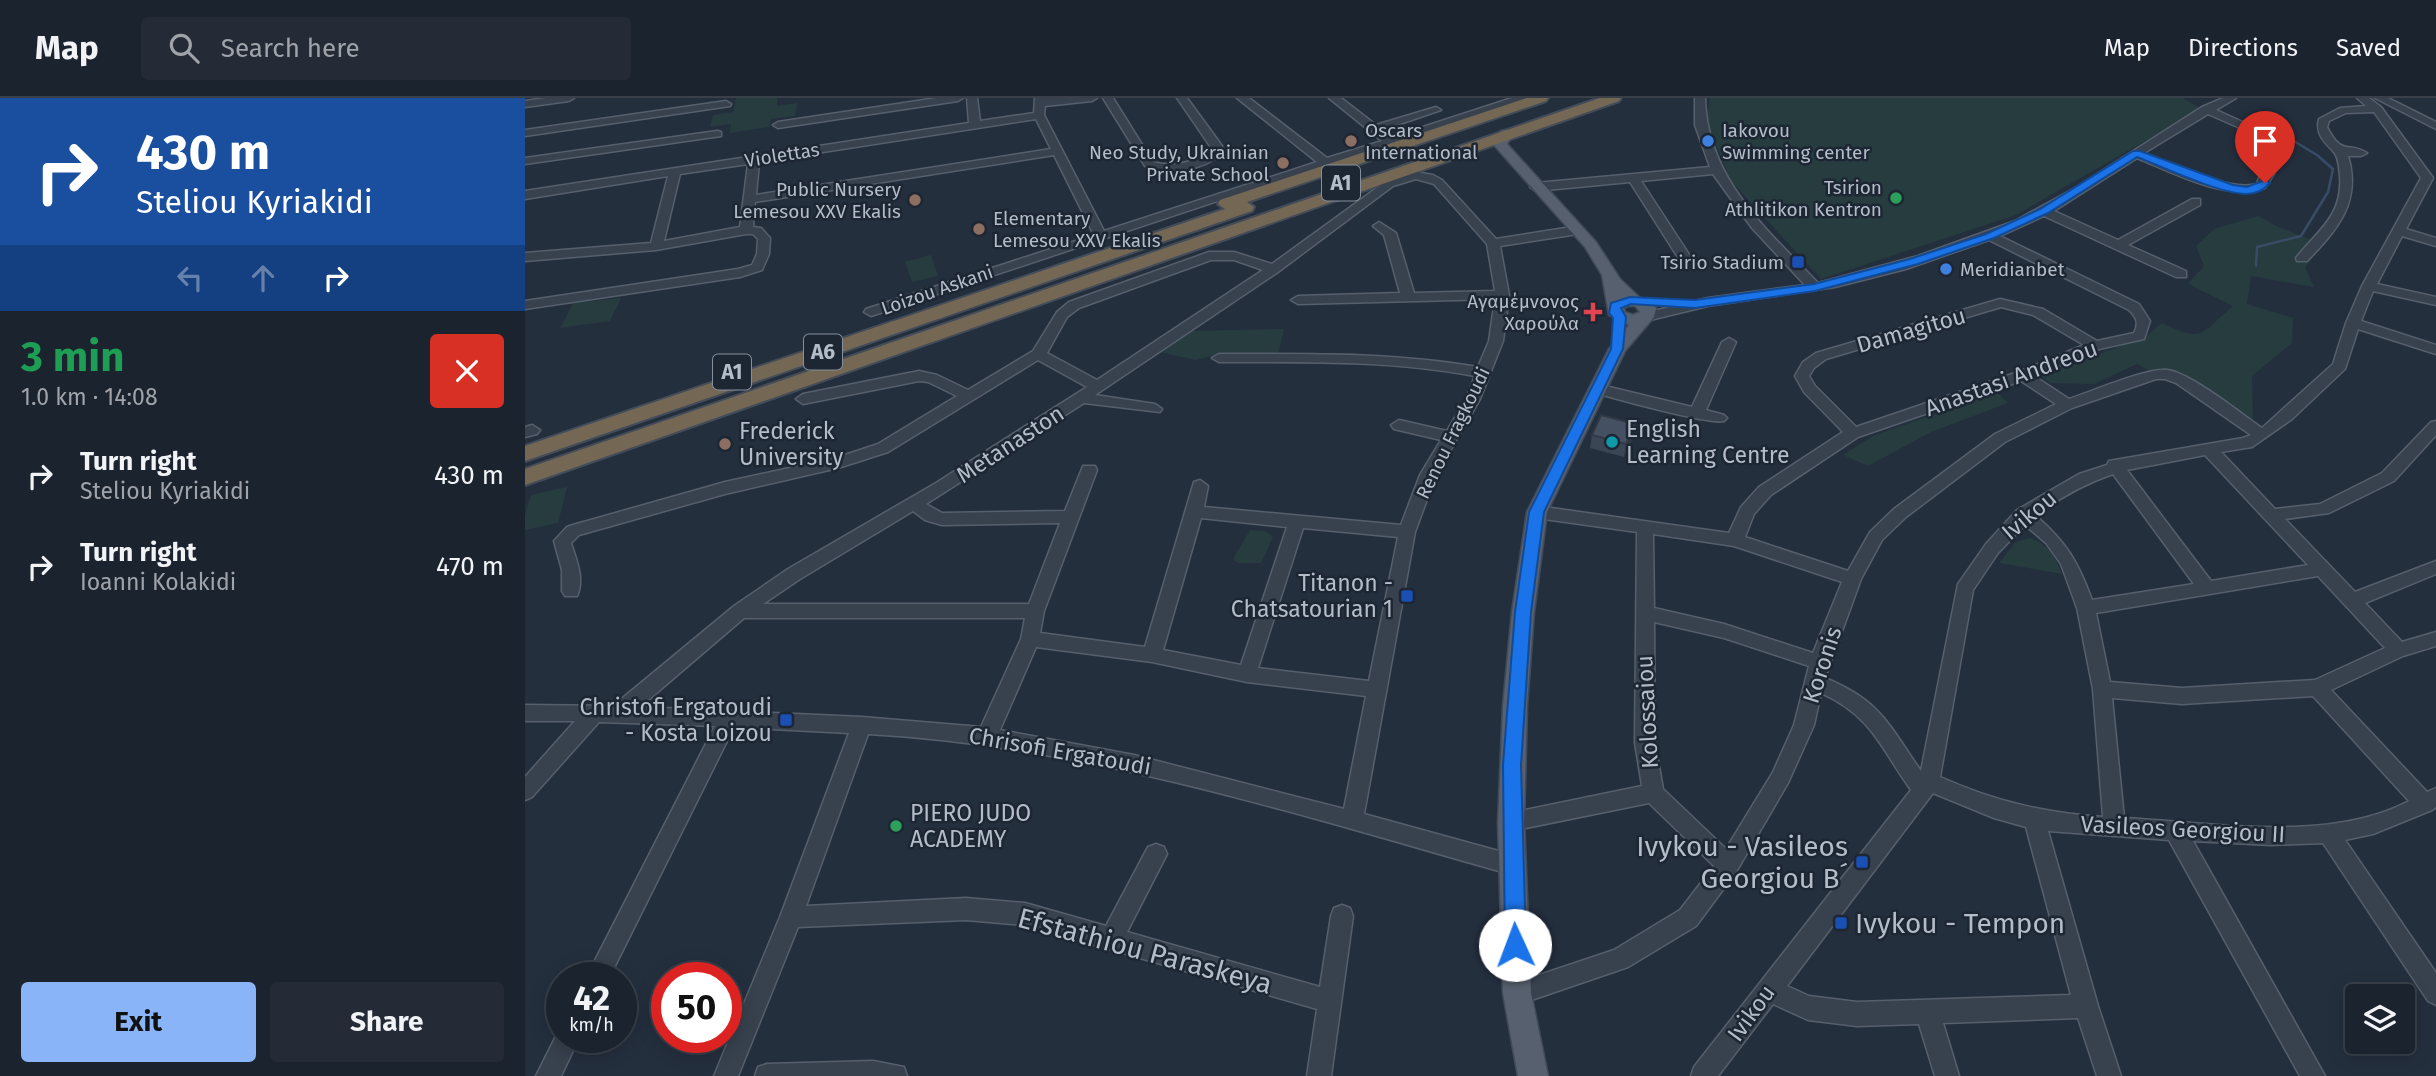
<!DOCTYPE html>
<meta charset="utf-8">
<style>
body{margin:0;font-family:"Fira Sans",sans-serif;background:#242b36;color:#f1f3f6;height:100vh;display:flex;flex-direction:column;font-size:26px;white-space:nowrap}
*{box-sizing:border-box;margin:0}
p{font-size:23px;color:#a0a4aa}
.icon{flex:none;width:38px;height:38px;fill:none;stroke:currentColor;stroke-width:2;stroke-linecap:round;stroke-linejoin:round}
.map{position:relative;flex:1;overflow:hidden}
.sheet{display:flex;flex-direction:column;background:#1b232e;width:525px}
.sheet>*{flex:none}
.guide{background:#1a4fa0;color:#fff;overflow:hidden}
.buttons{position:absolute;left:1820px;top:886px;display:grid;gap:14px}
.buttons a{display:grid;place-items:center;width:70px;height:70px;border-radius:7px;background:#1b232e;box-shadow:0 4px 18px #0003,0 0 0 2px #39404a;font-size:35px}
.speed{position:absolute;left:21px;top:864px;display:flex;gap:14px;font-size:35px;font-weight:700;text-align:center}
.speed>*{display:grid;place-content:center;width:91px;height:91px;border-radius:50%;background:#1b232e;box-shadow:0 4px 18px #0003,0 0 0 2px #39404a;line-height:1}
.speed small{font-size:18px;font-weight:400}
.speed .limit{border:10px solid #d22;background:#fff;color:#111}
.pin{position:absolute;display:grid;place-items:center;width:60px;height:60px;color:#fff;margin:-72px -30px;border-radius:50% 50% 50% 0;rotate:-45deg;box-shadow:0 0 7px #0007}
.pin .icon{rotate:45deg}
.me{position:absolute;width:77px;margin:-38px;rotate:358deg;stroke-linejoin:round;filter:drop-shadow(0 0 5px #0008)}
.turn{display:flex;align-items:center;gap:24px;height:147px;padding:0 21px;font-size:32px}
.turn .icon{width:91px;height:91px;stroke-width:2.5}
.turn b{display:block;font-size:49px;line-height:60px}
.lanes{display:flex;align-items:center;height:66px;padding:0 21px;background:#0003;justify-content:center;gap:35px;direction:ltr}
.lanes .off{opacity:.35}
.round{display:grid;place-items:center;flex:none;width:74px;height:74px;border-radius:7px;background:#242b36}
.headline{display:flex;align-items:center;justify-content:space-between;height:119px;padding:0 21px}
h1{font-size:42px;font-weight:700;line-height:52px;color:#1e9e55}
.action{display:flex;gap:14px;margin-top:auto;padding:14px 21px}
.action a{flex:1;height:80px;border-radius:7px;background:#8ab4f8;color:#111;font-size:28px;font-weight:700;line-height:80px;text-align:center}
.action a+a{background:#242b36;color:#f1f3f6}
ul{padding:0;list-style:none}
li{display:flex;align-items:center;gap:21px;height:91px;padding:0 21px}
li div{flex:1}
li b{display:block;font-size:26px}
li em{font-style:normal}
header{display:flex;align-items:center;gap:42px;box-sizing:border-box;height:98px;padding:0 35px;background:#1b232e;border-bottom:2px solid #39404a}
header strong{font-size:33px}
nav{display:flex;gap:38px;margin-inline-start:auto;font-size:24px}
.search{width:490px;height:63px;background:#242b36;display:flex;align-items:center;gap:18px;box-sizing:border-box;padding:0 24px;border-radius:7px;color:#a0a4aa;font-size:26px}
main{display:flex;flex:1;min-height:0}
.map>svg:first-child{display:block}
</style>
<header>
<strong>Map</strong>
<div class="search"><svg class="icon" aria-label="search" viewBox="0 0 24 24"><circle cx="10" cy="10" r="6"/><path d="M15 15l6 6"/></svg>Search here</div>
<nav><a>Map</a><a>Directions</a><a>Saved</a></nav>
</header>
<main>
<section class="sheet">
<div class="guide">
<div class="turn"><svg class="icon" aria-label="right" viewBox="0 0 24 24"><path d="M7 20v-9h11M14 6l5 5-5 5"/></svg><div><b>430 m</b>Steliou Kyriakidi</div></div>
<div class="lanes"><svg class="icon off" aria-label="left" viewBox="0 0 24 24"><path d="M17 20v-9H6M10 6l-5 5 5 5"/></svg><svg class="icon off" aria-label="ahead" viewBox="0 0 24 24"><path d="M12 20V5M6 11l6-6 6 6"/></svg><svg class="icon" aria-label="right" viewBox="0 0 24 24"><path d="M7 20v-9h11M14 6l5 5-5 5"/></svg></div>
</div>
<div class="headline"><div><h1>3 min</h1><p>1.0 km · 14:08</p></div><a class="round" style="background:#d93025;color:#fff"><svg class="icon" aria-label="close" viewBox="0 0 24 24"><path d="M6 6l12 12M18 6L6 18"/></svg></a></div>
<ul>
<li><svg class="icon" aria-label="right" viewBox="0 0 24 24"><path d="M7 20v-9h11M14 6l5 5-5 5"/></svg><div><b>Turn right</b><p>Steliou Kyriakidi</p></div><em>430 m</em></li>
<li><svg class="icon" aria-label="right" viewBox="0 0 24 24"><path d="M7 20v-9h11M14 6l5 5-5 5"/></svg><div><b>Turn right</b><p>Ioanni Kolakidi</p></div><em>470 m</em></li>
</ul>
<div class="action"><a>Exit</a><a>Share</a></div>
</section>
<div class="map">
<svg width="1911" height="978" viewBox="0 0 1911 978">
<rect width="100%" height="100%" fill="#242f3e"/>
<path fill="#263c3f" d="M211,0H252V8L272,5L270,18L246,21L244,29L205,35L206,26L185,29L188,17L208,14Z
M1185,0H1658L1676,11L1491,117L1296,181L1206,83L1181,24Z
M1733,118L1753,129L1798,146L1780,169L1789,189L1726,178L1722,206L1768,220L1767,245L1727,278L1728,324L1719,322L1658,279L1626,274L1612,266L1569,286L1525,285L1516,278L1620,239L1637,225C1679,245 1674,237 1708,208L1663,186L1679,168L1671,148L1689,131Z
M406,157L413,178L387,184L380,164Z
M96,200L85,223L35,230L48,205Z
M759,231L753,257H690L670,262L635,254L665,233Z
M1472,294L1483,305L1406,334L1343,368L1318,357L1348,338Z
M42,389L33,425L0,432V417L6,397Z
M725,432L740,433L748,439L736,465H713L708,461Z
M1504,440C1524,446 1529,457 1537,476L1474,465L1491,444Z"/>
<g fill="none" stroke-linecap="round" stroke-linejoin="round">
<path stroke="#394c67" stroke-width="2.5" d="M1727,18L1792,57L1808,71L1803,94L1776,138L1732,149L1731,168"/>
<defs>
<path id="minor" d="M21,0H49L44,3L0,9V3Z
M412,0H438L433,3L253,30L248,27L253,24Z
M442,0H452L455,23L509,15L510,0H572L567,3L520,8L519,17L579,133L792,64L712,0H724L802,60L857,43L804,0H816L851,27L911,9L916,12L857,32L867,39L987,0H1003L346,218L339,214L341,211L569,137L529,57L230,104L228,129L236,130L245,140L244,156L237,172L215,179L0,211V203L213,171L227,167L232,156L233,141L228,136H221L131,152L0,163V155L126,145L143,78L0,101V93L444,25ZM511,21L526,51L231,97L234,64ZM223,66L215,129L139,143L155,76Z
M578,0H588L628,64C649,70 668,64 685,54V48L652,0H662L697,48V55C677,74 645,76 620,68Z
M1170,0H1180C1182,80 1240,130 1293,185L1393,158L1490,123L1552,89L1677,9L1698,0H1711L1691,12L1731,30L1755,52L1749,76L1740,90C1699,103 1649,75 1612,60L1529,113L1593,142L1667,101H1675V107L1603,147L1661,173V179H1651L1519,118L1475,138L1614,206L1625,223L1619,241L1574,251L1509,278L1544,301C1566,294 1623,269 1643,272C1667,276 1715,315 1737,330L1808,266L1821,225L1837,188L1896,80L1849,14L1821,15L1804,23L1802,29C1817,59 1823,43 1842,55L1836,58H1823C1837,104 1812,132 1782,163H1772L1771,160C1793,132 1818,118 1815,78C1814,70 1814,58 1808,53C1799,44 1790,35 1794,21L1815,10L1841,8L1832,0H1844L1856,9L1908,80L1881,131L1911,140V148L1877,138L1852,186L1911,199V207L1848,193L1836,223L1911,247V256L1833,231L1820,271L1767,321L1727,349L1696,354L1750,411L1795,406L1857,375L1906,324L1911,323V337L1869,383L1804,415L1760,421L1830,494L1911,463V476L1840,505L1877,544L1911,534V548L1878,558L1806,592L1902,694L1911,690V709L1907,712L1848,736L1820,742L1911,875V907L1903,903L1798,745L1746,747L1668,743L1800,978H1775L1644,742L1523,733L1573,908L1596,978H1572L1553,920L1418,925L1434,978H1410L1394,926L1332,928L1283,922L1248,906L1193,978H1166L1169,969L1386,692C1355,649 1348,619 1296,595L1289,627L1263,685L1211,774L1171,828L1103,869L992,907L984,903L980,895L984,887L1089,852L1155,812L1189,768L1124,705L986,733L979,731L976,724L979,717L986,715L1117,688L1110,645L1112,434L1012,420L1006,418L1004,414L1006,410L1012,408L1204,435L1216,409L1234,389L1318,334L1279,294L1270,278L1278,264L1291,255L1475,201L1518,211L1572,243L1609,235C1614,225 1612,220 1604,212L1464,142L1381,171L1310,189L1183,208L1121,223L1116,222V216L1183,200L1280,187L1227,130L1188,76L1116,83L1165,158L1159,162L1154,161L1105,84L1011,93L1005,89L1011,85L1185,69L1170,27ZM1683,16L1724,34L1743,52L1732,86C1703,94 1647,66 1619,55ZM1476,209L1508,217L1559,247L1493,274L1331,329L1290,288L1284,278L1289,270L1301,261ZM1631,281H1640L1651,285L1726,337L1718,340L1584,363L1582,367L1554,376L1492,412L1461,446L1433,486L1396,673C1363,626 1356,603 1300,580L1336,481L1357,442L1381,419L1480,344L1547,310ZM1496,283L1531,306L1470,336L1369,411L1345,434L1323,473L1220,439L1229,416L1246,397L1333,339ZM1680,357L1783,467L1686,483L1602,372ZM1588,376L1669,486L1567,502C1553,464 1542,445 1511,418C1535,399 1559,386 1588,376ZM1500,427L1521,445L1536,466L1552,510L1568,591L1578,719C1519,715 1469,703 1415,679L1448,492L1473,455ZM1128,436L1209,448L1317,484L1288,555L1199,526L1129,510ZM1793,478L1860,550L1790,582L1657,590L1585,584L1571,515ZM1129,524L1199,540L1284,568L1269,627L1248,674L1201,751L1138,691L1130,645ZM1788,598L1884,703C1803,746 1686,724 1599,720L1587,600L1657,606ZM1408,695L1469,720L1501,729L1546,897L1332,904L1284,898L1262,888Z
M1850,0H1863L1911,24V31Z
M201,3L206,6L205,8L0,38V32Z
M192,33L196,34V38L0,66V60Z
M890,74L908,77L917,82L971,141L1053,128L1059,132L1053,136L975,148L984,197L978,243L955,301L911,377L890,434L839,716L988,757L996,760L999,767L996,774L988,777C777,718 565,648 343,636L281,808L441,800L500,805L581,828L623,749L631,746L639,749L642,756L602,834L795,889L806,818L809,810L817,807L825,810L828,818L806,978H782L792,911L500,827L441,822L273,829L213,978H189L255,819L324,635L209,629L84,880H61L190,628L74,624L7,699L0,702V679L50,623H0V607L88,608L209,508L263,471L411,385L562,289L513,262L363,354L313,370L200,396L54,437L46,445C51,461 60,481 52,498H40L37,493V472L29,443L42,429L48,427L200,384L311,360L353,346L432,298L403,284L394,283L278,306L271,301L278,296L394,273L412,277L443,292L508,253L532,214L544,204L684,154H709L747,166L860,84ZM891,81L909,86L962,146L970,193L889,195L871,135L854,124L848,128L859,137L875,195L773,198L766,202L773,206L970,201L964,243L953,269C867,254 781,256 694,256L687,260L694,264C780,264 865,262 950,278L941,301L922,333L874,322L866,327L869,331L916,342L895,377L876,427L679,409L683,388L675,382L669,384L620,549L515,535L519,513L572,372L570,368H558L540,413L417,415L401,406L559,305L635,314L637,311L630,306L570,297L753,174L868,88ZM686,162H709L738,172L572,282L522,255L542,219L554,210ZM388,413L400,422L417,427L535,425L504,506H238L275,481ZM676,420L762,429L716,567L638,552ZM778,430L873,439L844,583L733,570ZM219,520H500L496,541L456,629L337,619L115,609ZM511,549L627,564L722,584L841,598L819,711L609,657L475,632Z
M1204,240L1211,244L1181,312L1199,317L1202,320L1199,323C1185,327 1088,300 1067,294L1065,291L1072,286L1167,309L1197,244Z
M7,327L15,332L12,336L0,339V329Z
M37,930V940H54L36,978H11L34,932Z
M348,963L379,969L382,978H230L233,969L242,966Z"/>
<path id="major" d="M981,32L988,36L982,46L1071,144L1095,181L1114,199L1125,204L1131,210L1129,219L1100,253L1022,414L1009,514L1002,608L999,724L1006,895L1023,978H993L978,895L973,724L978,608L987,514L1002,414L1084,251L1104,227L1084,217L1077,177L1060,149L968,46L976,33ZM1103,208H1110L1115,214L1108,217L1100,214L1099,210Z"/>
<path id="highway" d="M1002,0H1023L1021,3L722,104L729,109L727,113L0,363V348L700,111L693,106L695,102Z
M1075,0H1096L1094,3L0,387V371Z"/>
</defs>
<use href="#minor" stroke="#565f6c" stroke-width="3"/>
<use href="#major" stroke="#414a57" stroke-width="3"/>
<use href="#highway" stroke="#434c59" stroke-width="4"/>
<use href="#minor" fill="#38414e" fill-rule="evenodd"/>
<use href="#major" fill="#56606e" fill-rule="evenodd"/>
<use href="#highway" fill="#746855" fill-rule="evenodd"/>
</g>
<path fill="#3b4654" d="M1110,326L1108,339L1099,359L1065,350L1067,337Z"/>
<path fill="#303945" d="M1110,326L1108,339L1099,359L1101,346Z"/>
<path fill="#455162" stroke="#303945" stroke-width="2" d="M1076,317L1110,326L1101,346L1067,337Z"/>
<path fill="#1a73e8" stroke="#114b97" stroke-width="2" d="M1608,53H1615L1708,87L1722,89L1740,82L1745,85C1739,92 1731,96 1721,96C1693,95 1640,70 1612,59L1523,115L1469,140L1393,166L1290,193L1170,210L1106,206L1096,210L1101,219L1098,251L1019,414L1006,514L996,667L1001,847L998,854L990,857L983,854L980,847L978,667L990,514L1004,414L1086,251L1088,220L1084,215L1086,205L1105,199L1170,202L1289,186L1385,161L1461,136L1515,111Z"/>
<g fill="#8d6e63" stroke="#1d2633" stroke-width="2.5">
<circle cx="826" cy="43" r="7"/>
<circle cx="758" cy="65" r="7"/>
<circle cx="390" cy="102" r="7"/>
<circle cx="454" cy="131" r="7"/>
<circle cx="200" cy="346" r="7"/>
</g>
<g fill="#3f7fe0" stroke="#1d2633" stroke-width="2.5">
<circle cx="1183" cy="43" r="7"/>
<circle cx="1421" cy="171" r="7"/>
</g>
<g fill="#2e9e5b" stroke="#1d2633" stroke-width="2.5">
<circle cx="1371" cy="100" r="7"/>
<circle cx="371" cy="728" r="7"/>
</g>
<g fill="#1a4fb4" stroke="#1d2633" stroke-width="2.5">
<rect x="1266" y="157" width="14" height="14" rx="3.5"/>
<rect x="875" y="491" width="14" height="14" rx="3.5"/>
<rect x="254" y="615" width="14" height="14" rx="3.5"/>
<rect x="1330" y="757" width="14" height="14" rx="3.5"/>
<rect x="1309" y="818" width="14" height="14" rx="3.5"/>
</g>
<path fill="#e0444e" stroke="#1d2633" stroke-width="2.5" d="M1064.5 203.5h7v7h7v7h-7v7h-7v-7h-7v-7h7z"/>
<circle fill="#0f9aa8" stroke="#1d2633" stroke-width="2.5" cx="1087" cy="344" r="7"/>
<g text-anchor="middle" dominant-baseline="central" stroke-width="5" stroke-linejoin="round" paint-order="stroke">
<g font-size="19" fill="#b4bcc9" stroke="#1d2633" text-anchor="end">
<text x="840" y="32" text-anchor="start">Oscars<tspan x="840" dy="22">International</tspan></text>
<text x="1197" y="32" text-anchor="start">Iakovou<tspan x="1197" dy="22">Swimming center</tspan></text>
<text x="744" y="54">Neo Study, Ukrainian<tspan x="744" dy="22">Private School</tspan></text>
<text x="1357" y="89">Tsirion<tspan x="1357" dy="22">Athlitikon Kentron</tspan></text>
<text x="376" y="91">Public Nursery<tspan x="376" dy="22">Lemesou XXV Ekalis</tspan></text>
<text x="468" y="120" text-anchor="start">Elementary<tspan x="468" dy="22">Lemesou XXV Ekalis</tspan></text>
<text x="1259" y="164">Tsirio Stadium</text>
<text x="1435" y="171" text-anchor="start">Meridianbet</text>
<text x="1054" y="203">Αγαμέμνονος<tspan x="1054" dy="22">Χαρούλα</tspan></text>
</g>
<g font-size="19" fill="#b4bcc9" stroke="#1d2633">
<text transform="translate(257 57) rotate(-9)">Violettas</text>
<text transform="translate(412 192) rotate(-19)">Loizou Askani</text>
<text transform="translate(928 335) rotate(-64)">Renou Fragkoudi</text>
</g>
<g fill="#1d2633" stroke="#878f9c" stroke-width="2">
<rect x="797" y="67.5" width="38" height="35" rx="5"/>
<rect x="279" y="236.5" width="38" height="35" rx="5"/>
<rect x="188" y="256.5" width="38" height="35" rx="5"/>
</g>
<g font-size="21" font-weight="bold" fill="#b4bcc9">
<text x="816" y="85">A1</text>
<text x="298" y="254">A6</text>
<text x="207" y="274">A1</text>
</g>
<g font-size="23" fill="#b4bcc9" stroke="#1d2633">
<text transform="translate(1386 232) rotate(-16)">Damagitou</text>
<text transform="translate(1486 280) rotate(-20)">Anastasi Andreou</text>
<text transform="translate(485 346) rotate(-33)">Metanaston</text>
<text transform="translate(1504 417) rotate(-40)">Ivikou</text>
<text transform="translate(1297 567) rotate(-72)">Koronis</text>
<text transform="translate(1122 614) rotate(-93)">Kolossaiou</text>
<text transform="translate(535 653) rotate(10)">Chrisofi Ergatoudi</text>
<text transform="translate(1658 731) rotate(3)">Vasileos Georgiou II</text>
<text transform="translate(1226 915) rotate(-54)">Ivikou</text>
</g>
<g font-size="23" fill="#b4bcc9" stroke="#1d2633" text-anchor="start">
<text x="1101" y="331">English<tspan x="1101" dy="26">Learning Centre</tspan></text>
<text x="214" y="333">Frederick<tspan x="214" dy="26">University</tspan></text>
<text x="868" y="485" text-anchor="end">Titanon -<tspan x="868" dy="26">Chatsatourian 1</tspan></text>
<text x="247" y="609" text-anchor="end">Christofi Ergatoudi<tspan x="247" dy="26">- Kosta Loizou</tspan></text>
<text x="385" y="715">PIERO JUDO<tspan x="385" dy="26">ACADEMY</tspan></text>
</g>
<g font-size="28" fill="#b4bcc9" stroke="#1d2633" text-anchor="end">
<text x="1323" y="748">Ivykou - Vasileos<tspan x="1323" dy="32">Georgiou B´</tspan></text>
<text x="1330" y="825" text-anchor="start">Ivykou - Tempon</text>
</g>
<g font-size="28" fill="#b4bcc9" stroke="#1d2633">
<text transform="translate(620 853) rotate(15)">Efstathiou Paraskeya</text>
</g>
</g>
</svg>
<div class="buttons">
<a><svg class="icon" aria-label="layers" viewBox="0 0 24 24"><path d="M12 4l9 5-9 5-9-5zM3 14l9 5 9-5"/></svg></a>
</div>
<div class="speed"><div>42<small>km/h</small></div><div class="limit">50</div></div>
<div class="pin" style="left:1740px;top:85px;background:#d93025"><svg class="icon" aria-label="arrive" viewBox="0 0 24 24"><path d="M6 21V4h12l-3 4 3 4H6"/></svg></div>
<svg class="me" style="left:990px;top:847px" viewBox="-20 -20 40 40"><circle r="19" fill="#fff"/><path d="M0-13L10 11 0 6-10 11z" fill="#1a73e8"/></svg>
</div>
</main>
